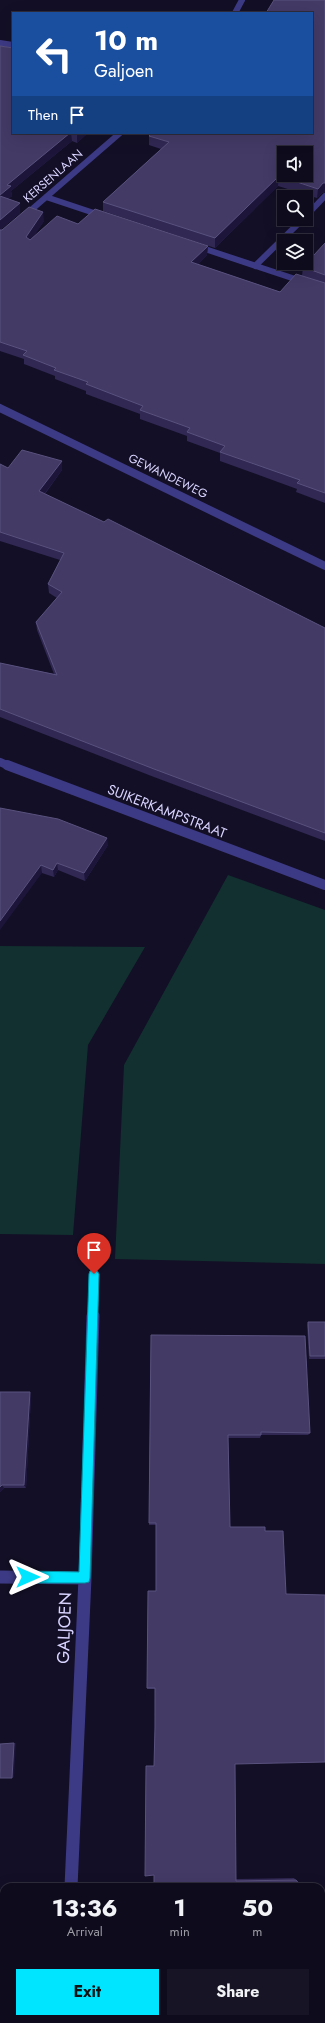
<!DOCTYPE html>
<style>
body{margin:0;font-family:Jost,sans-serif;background:#171425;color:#f1f3f6;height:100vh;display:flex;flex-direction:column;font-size:15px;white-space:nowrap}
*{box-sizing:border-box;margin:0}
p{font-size:13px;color:#9b9ba3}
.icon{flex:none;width:22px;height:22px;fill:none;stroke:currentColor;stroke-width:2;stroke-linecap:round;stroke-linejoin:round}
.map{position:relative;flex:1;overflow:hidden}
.panel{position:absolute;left:0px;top:1883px;width:325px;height:140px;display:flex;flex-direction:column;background:#0e0b1c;border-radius:12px 12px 0 0;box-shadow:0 4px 16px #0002,0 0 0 1px #2e2b3b}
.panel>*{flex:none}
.guide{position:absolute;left:12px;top:12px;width:301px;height:122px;border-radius:0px;box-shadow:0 4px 16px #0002,0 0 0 1px #2e2b3b;background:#1a4fa0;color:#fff;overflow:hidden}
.controls{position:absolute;left:277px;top:146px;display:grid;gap:8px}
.controls a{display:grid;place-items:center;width:36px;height:36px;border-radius:0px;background:#0e0b1c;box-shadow:0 4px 16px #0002,0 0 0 1px #2e2b3b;font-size:20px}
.pin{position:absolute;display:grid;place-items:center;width:34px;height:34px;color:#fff;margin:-41px -17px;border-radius:50% 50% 50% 0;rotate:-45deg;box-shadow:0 0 4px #0007}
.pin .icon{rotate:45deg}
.me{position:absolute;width:44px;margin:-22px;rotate:90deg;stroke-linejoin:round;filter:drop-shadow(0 0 3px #0008)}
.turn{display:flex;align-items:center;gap:14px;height:84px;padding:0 16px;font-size:18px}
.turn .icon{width:52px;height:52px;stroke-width:2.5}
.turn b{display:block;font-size:28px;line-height:34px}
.then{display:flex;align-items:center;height:38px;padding:0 16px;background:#0003;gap:8px;font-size:15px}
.eta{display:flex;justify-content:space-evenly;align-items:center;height:68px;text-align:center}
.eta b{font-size:24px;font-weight:700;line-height:28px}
.button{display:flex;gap:8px;margin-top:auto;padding:8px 16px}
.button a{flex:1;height:46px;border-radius:0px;background:#00e5ff;color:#111;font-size:16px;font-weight:700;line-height:46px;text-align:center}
.button a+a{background:#171425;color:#f1f3f6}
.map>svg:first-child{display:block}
</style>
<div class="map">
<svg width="325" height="2023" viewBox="0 0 325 2023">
<rect width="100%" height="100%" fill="#130f26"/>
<path fill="#12302f" d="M228,875L325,910V1264L115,1259L124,1065Z
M0,946L145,947L88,1045L73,1235L0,1234Z"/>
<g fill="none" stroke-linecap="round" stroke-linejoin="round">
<path stroke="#3d3a85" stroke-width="6" d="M235,13L242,0
M0,43L13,45
M46,197L103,216
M306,216L325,196
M23,217L120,133
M196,246L325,289
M255,266L303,219"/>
<path stroke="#3d3a85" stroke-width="8" d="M0,408L325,566
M0,762L9,766"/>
<path stroke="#3d3a85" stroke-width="10" d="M7,765L325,885
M93,1317L94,1274"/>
<path stroke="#3d3a85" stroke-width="13" d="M0,1577L85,1578
M71,1887L85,1578L93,1316
M66,2019V2023"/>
</g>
<path fill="#312854" d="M325,0V192L322,193L317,198L278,186L215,248L103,211V202L161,149L149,145V136L312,133Z
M0,46L13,133H88L77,143L72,141L11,191L12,196L8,199L20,213L0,230L44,221L33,237L78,224L208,246L207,255L198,264L280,292L302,276L303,267L325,243V503L296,492L297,489L220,461V453L187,441V436L140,419V414L86,394V391L55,379V376L24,364V359L0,351Z
M62,461V470L45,494L325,628V841L154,777L0,717V663L54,674L37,630L36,622L57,598L49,593L48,584L60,560L0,541V464L8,468Z
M0,808L108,845L85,881L58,870L54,877L42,873Z
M308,1322H325V1359H309L307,1325Z
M151,1335L310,1433L308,1435H261L260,1438H228L236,1879L294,1878L302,1887H154L155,1689H147V1688L156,1591V1525H149V1523Z
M0,1392L31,1397L26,1488H4L0,1492Z"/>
<path fill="#1d163a" d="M70,133H71L72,141L11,191L12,196L0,205V195L7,185Z
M77,133H88L77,143Z
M279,176L278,186L215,248V238Z
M323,183H325V192L322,193L317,198L318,189Z
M20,203V213L0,230V220Z
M43,212L44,221L27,247L26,237Z
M208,246L207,255L191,271V262Z
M62,461V470L40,500L39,491Z
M107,838L108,845L85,881L84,873Z
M57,863L58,870L54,877L53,870Z
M41,865L42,873L0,930V921Z
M30,1392L31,1397L26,1488L24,1485Z
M2,1485L4,1488L0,1492V1487Z
M14,1743H16L14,1777L12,1778Z"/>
<path fill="#433a66" stroke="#5a527e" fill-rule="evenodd" d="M274,0H325V183H323L318,189L279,176L215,238L103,202L169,142L149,136L152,133H312V13H266ZM284,153H306V175H284Z
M0,46L13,48V133H70L7,185L11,186L0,195Z
M0,196L20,203L0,220Z
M29,207L43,212L26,237L30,240L57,216L78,224L95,209L208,246L191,262L280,292L296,274L325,283V493L297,483L300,480L220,452L225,446L187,432L190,428L140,410L143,406L86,384L88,382L54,370L56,368L23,355L27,351L0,342V230H2Z
M325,243V275L303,267Z
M22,450L62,461L39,491L104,522L108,519L325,628V833L154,769L0,709V663L57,675L36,622L62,592L48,584L64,553L0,532V464L8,468Z
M0,808L58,819L107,838L84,873L57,863L53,870L41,865L0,921Z
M308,1322H325V1356H310Z
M151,1335L305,1336L310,1433L261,1432V1435H228L230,1527H265V1531H283L286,1594L325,1595V1762L235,1764L236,1881L296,1880L302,1887H154V1875L145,1876L146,1766H154L155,1727V1688H147L148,1591H156V1523H149Z
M0,1392H30L24,1485H2L0,1487Z
M14,1743L12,1778H0V1744Z
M321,1909L325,1914V1963H321Z
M143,2019H239V2023H143Z"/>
<path fill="#00e5ff" stroke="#0095a6" d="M94,1270L97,1271L99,1274L90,1578L89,1582L85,1583H28L24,1581L22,1577L24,1573L28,1571L79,1572L89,1274L90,1271Z"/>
<g text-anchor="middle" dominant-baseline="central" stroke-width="3.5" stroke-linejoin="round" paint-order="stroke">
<g font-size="12" fill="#d9d4ff" stroke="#130f26">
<text transform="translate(53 176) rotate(-41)">KERSENLAAN</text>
<text transform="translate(168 476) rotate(26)">GEWANDEWEG</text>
</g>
<g font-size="14" fill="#d9d4ff" stroke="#130f26">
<text transform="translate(167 811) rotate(21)">SUIKERKAMPSTRAAT</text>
</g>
<g font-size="17" fill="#d9d4ff" stroke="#130f26">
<text transform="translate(64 1628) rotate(-88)">GALJOEN</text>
</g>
</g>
</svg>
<div class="controls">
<a><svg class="icon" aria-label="sound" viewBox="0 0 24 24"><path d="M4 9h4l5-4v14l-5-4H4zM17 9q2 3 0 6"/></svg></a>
<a><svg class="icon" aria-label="search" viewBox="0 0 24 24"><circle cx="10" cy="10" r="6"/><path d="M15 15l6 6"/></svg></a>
<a><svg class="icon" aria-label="layers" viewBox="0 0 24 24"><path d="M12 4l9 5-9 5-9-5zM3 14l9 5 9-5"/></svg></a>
</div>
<div class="pin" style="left:94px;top:1274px;background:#d93025"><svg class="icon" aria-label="arrive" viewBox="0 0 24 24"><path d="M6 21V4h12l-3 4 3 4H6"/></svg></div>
<svg class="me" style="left:28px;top:1577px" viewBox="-20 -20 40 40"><path d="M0-17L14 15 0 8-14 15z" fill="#00e5ff" stroke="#fff" stroke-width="4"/></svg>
<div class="guide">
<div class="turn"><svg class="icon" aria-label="left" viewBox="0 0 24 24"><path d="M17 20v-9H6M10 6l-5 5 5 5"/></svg><div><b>10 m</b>Galjoen</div></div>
<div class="then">Then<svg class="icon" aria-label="arrive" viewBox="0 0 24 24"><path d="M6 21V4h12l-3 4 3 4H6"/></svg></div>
</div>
<section class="panel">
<div class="eta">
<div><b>13:36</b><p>Arrival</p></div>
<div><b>1</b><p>min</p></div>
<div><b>50</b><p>m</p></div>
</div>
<div class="button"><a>Exit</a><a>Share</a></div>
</section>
</div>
